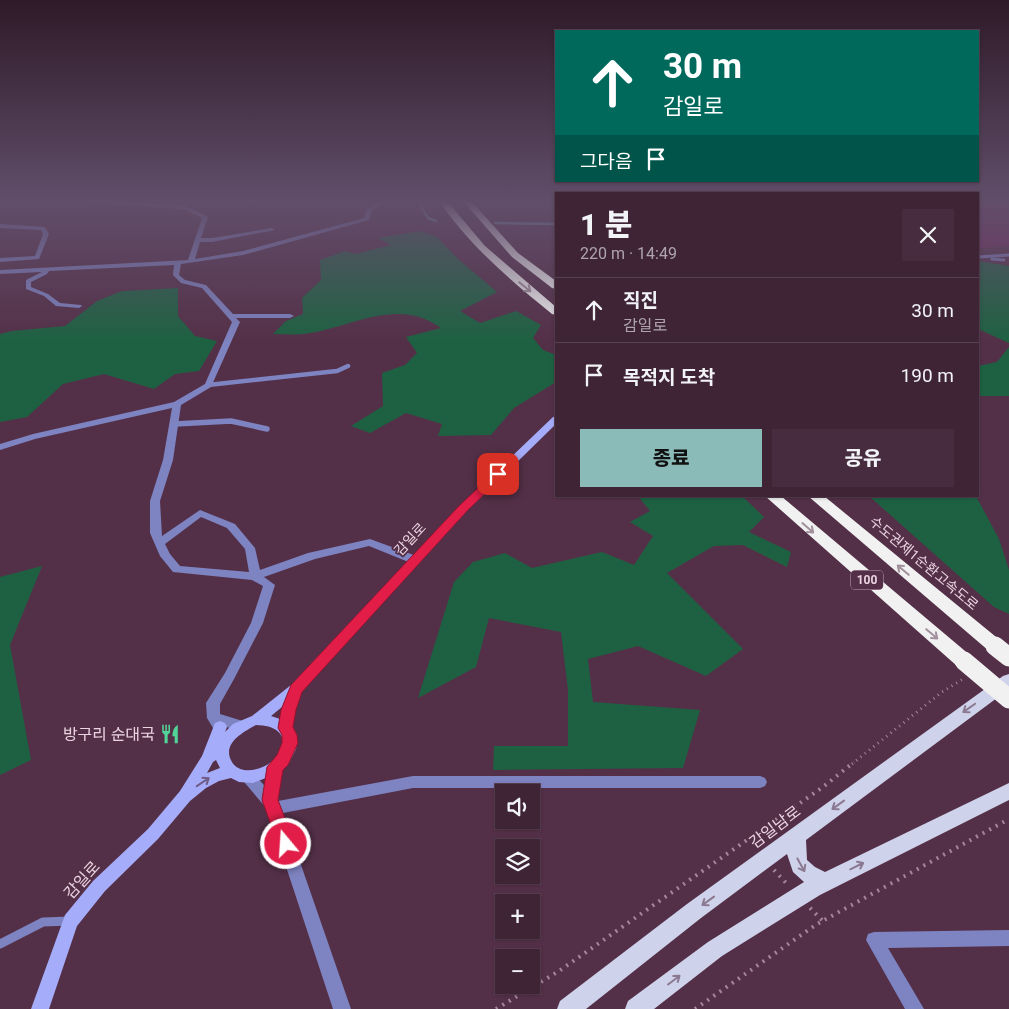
<!DOCTYPE html>
<html lang="ko">
<meta charset="utf-8">
<style>
body{margin:0;font-family:Roboto,"Noto Sans KR",sans-serif;background:#462c3e;color:#f1f3f6;height:100vh;display:flex;flex-direction:column;font-size:19px;white-space:nowrap}
*{box-sizing:border-box;margin:0}
p{font-size:16px;color:#ada4ad}
.icon{flex:none;width:28px;height:28px;fill:none;stroke:currentColor;stroke-width:2;stroke-linecap:round;stroke-linejoin:round}
.map{position:relative;flex:1;overflow:hidden}
.sheet{position:absolute;left:555px;top:192px;width:424px;height:305px;display:flex;flex-direction:column;background:#3f2436;border-radius:0px;box-shadow:0 1px 4px #0004,0 0 0 1px #584151}
.sheet>*{flex:none}
.banner{position:absolute;left:555px;top:30px;width:424px;height:152px;border-radius:0px;box-shadow:0 1px 4px #0004,0 0 0 1px #584151;background:#00695c;color:#fff;overflow:hidden}
.controls{position:absolute;left:495px;top:784px;display:grid;gap:10px}
.controls a{display:grid;place-items:center;width:45px;height:45px;border-radius:0px;background:#3f2436;box-shadow:0 1px 4px #0004,0 0 0 1px #584151;font-size:25px}
.pin{position:absolute;display:grid;place-items:center;width:42px;height:42px;color:#fff;margin:-21px;border-radius:10px;box-shadow:0 2px 8px #0006}
.me{position:absolute;width:55px;margin:-28px;rotate:342deg;stroke-linejoin:round;filter:drop-shadow(0 0 4px #0008)}
.turn{display:flex;align-items:center;gap:18px;height:105px;padding:0 25px;font-size:22px}
.turn .icon{width:65px;height:65px;stroke-width:2.5}
.turn b{display:block;font-size:35px;line-height:42px}
.then{display:flex;align-items:center;height:48px;padding:0 25px;background:#0003;gap:10px;font-size:19px}
.round{display:grid;place-items:center;flex:none;width:52px;height:52px;border-radius:0px;background:#462c3e}
.overview{display:flex;align-items:center;justify-content:space-between;height:85px;padding:0 25px}
h1{font-size:30px;font-weight:800;line-height:38px}
.cta{display:flex;gap:10px;margin-top:auto;padding:10px 25px}
.cta a{flex:1;height:58px;border-radius:0px;background:#8bbbb9;color:#111;font-size:20px;font-weight:800;line-height:58px;text-align:center}
.cta a+a{background:#462c3e;color:#f1f3f6}
ul{padding:0;list-style:none}
li{display:flex;align-items:center;gap:15px;height:65px;padding:0 25px;border-top:1px solid #584151}
li div{flex:1}
li b{display:block;font-size:19px}
li em{font-style:normal}
.map>svg:first-child{display:block}
</style>
<div class="map">
<svg width="1009" height="1009" viewBox="0 0 1009 1009">
<rect width="100%" height="100%" fill="#543048"/>
<path fill="#1e6142" d="M420,231L437,237L458,259L497,292L460,311L480,323L516,311L541,325L533,338L543,350L556,355V382L514,408L491,435L438,436L442,424L406,413L370,433L351,426L383,406L382,373L405,365L417,353L406,337L441,328C397,296 351,328 304,334C294,335 283,334 273,334L286,321L303,314L302,298L321,280L320,260L345,251L355,254L391,245L378,238Z
M978,261L1009,266V343L978,329Z
M178,288V316L195,336L217,341L199,371L175,374L154,389L104,374L63,384L27,417L0,422V334L12,331L65,326L97,301L122,291Z
M1009,347V396H978V366L997,362Z
M638,496H742L764,517L749,532L791,552L787,567L743,545L714,546L667,573L743,649L706,676L638,646L588,659L593,702L700,710L683,768L493,770L494,746H568V690L561,632L489,618L476,667L418,698L454,582L473,562L505,553L532,568L602,552L634,565L653,536L630,522L650,511Z
M869,496H976L999,539L1009,570V614L994,607Z
M42,566L10,645L31,760L0,775V577Z"/>
<g fill="none" stroke-linecap="round" stroke-linejoin="round">
<path stroke="#6ea3b8" stroke-width="2.5" d="M418,201L428,218L436,221
M495,223L556,224"/>
<path stroke="#a38699" stroke-width="3" stroke-dasharray="1 4.5" stroke-linecap="butt" d="M852,764L942,692L963,679"/>
<path stroke="#a38699" stroke-width="4" stroke-dasharray="2 5.5" stroke-linecap="butt" d="M774,870L787,884
M810,908L823,921
M496,1009L559,971L823,787L854,762
M695,1009L817,924L1009,819"/>
<path stroke="#7e83c1" stroke-width="3" d="M978,257L1009,255
M992,259L1004,260"/>
<path stroke="#7e83c1" stroke-width="4.5" d="M208,385L337,371L348,366"/>
<path stroke="#7e83c1" stroke-width="5.5" d="M175,424L231,421L267,429"/>
<path stroke="#7e83c1" stroke-width="9" d="M0,944L43,922L70,921"/>
<path fill="#7e83c1" fill-rule="evenodd" d="M88,201H113L185,205L208,217L201,238H212L272,228L275,230L212,242H200L195,259L243,251L364,218L367,209L380,201H386L372,211L369,220L243,255L181,264L179,275L185,280L206,285L233,314H290L294,316L290,318H236L240,322L211,387L181,405L173,460L160,501L162,536L200,510L235,524L255,548L260,570L308,553L370,539L419,557L420,560L419,563H411L369,546L315,559L264,577L275,585L263,623L234,679L220,704V714L246,722L248,726L246,730L241,732L224,726L218,729L213,728L207,718L206,703L225,673L251,623L263,586L252,580L173,572L160,556L150,533V501L163,460L172,408L35,439L0,450V444L33,434L174,402L205,384L232,322L202,288L181,283L173,275L174,265L49,271L47,274L31,282V287L48,294L60,303L81,305L82,306L79,308L56,306L44,296L26,289V280L42,272L0,274V270L188,260L202,218L184,209L91,203ZM201,517L227,528L245,549L249,572L180,566L170,554L165,544Z
M0,224L45,227L49,234L39,259L0,262V258L35,256L43,234L41,230L0,228Z
M275,761L280,763L282,767L278,801L413,776H760L765,778L767,782L765,786L760,788H413L283,813L351,1009H333L267,809L239,776L241,772C251,768 258,779 265,786L270,763Z
M1009,930V946L888,948L924,1009H905L866,940L868,934L874,932Z"/>
<path fill="#a5acfa" fill-rule="evenodd" d="M556,416V424L467,511L301,692L295,709L292,728L297,741L296,749L289,763L274,775L253,783L239,782L231,778L219,781L206,788L190,801L158,839L105,891L77,926L49,1009H31L65,915L93,881L148,829L180,791L202,756L215,723L220,721L225,723L227,727L225,732L233,724L252,716L291,685L459,507L553,417ZM282,707L280,719L271,716ZM256,725C305,726 278,774 244,770C239,769 234,766 232,762C221,744 243,732 256,725ZM216,760L220,768L207,773L213,762Z"/>
<path fill="#cfd2eb" fill-rule="evenodd" d="M1009,674V689L806,840L807,860L815,867L825,872L1009,783V800L820,895L722,956L654,1009H625L628,1001L708,942L804,882L793,872L787,854L701,918L586,1009H557L560,1001L687,904L1003,676Z"/>
<path fill="#f1f1f1" fill-rule="evenodd" d="M439,201H447L485,246L556,307V315L552,314C510,280 470,246 439,201Z
M463,201H471L518,253L556,281V289L552,288L512,257Z
M765,496H781L971,656L973,661L971,666L964,668L957,666Z
M808,496H824L1001,641L1004,646L1001,651L995,653L989,651Z"/>
<path stroke="#f1f1f1" stroke-width="19" d="M995,646L1009,657
M964,661L1009,699"/>
</g>
<path fill="#74265f" d="M994,201H1009V246L978,248V205L993,204Z"/>
<path fill="#872c6f" stroke="#5e1f4e" d="M1009,203V208L982,209L978,207V205Z"/>
<defs><path id="oneway-shaft" d="M-6 0H5M1.5-3L5.5 0L1.5 3" fill="none" stroke-width="1.6" stroke-linecap="round" stroke-linejoin="round" transform="scale(1.25)"/></defs>
<g stroke="#a2909c">
<use href="#oneway-shaft" transform="translate(525 287) rotate(39)"/>
<use href="#oneway-shaft" transform="translate(808 528) rotate(41)"/>
<use href="#oneway-shaft" transform="translate(903 570) rotate(-140)"/>
<use href="#oneway-shaft" transform="translate(932 634) rotate(40)"/>
</g>
<g stroke="#8b7991">
<use href="#oneway-shaft" transform="translate(969 708) rotate(145)"/>
<use href="#oneway-shaft" transform="translate(838 805) rotate(144)"/>
<use href="#oneway-shaft" transform="translate(801 865) rotate(61)"/>
<use href="#oneway-shaft" transform="translate(857 866) rotate(-26)"/>
<use href="#oneway-shaft" transform="translate(708 901) rotate(144)"/>
<use href="#oneway-shaft" transform="translate(674 980) rotate(-37)"/>
</g>
<use stroke="#705b86" href="#oneway-shaft" transform="translate(203 782) rotate(-34)"/>
<linearGradient id="sky" x2="0" y2="1"><stop stop-color="#2e1a28"/><stop offset="0.59" stop-color="#614e6a"/><stop offset="1" stop-color="#614e6a" stop-opacity="0"/></linearGradient>
<rect width="1009" height="342" fill="url(#sky)"/>
<path fill="#e11d48" stroke="#92132f" d="M498,471L504,474L502,477L467,511L302,692L296,710L293,727L297,735L298,743L288,765L283,770L278,800L295,844L292,850L286,852L280,850L262,800L267,767L277,755L282,743V735L278,728L281,710L291,685L459,506L495,472Z"/>
<defs>
<symbol id="restaurant-bare" viewBox="-9 -9 18 18"><path d="M-5-6h1v4h1v-4h1v4h1v-4h1v5L-1.5 .5V6h-2V.5L-5-1ZM5-6V6H3V1.5H1.5Q1.5-4 5-6Z" fill="#52d397" stroke="#543048" stroke-width="2.5" paint-order="stroke"/></symbol>
</defs>
<g fill-rule="evenodd">
<use href="#restaurant-bare" x="156" y="720" width="28" height="28"/>
</g>
<g text-anchor="middle" dominant-baseline="central" stroke-width="4" stroke-linejoin="round" paint-order="stroke">
<rect fill="#543048" stroke="#bea3b4" stroke-width="1" x="851" y="570.5" width="32" height="19" rx="4"/>
<g font-size="12" font-weight="bold" fill="#ebd4e2">
<text x="867" y="580">100</text>
</g>
<g font-size="14" fill="#ebd4e2" stroke="#543048">
<text transform="translate(410 539) rotate(-47)">감일로</text>
<text transform="translate(924 563) rotate(40)">수도권제1순환고속도로</text>
</g>
<g font-size="16" fill="#ebd4e2" stroke="#543048" text-anchor="end">
<text x="155" y="734">방구리 순대국</text>
</g>
<g font-size="16" fill="#ebd4e2" stroke="#543048">
<text transform="translate(775 827) rotate(-37)">감일남로</text>
<text transform="translate(82 880) rotate(-48)">감일로</text>
</g>
</g>
</svg>
<div class="controls">
<a><svg class="icon" aria-label="sound" viewBox="0 0 24 24"><path d="M4 9h4l5-4v14l-5-4H4zM17 9q2 3 0 6"/></svg></a>
<a><svg class="icon" aria-label="layers" viewBox="0 0 24 24"><path d="M12 4l9 5-9 5-9-5zM3 14l9 5 9-5"/></svg></a>
<a>+</a>
<a>−</a>
</div>
<div class="pin" style="left:498px;top:474px;background:#d93025"><svg class="icon" aria-label="arrive" viewBox="0 0 24 24"><path d="M6 21V4h12l-3 4 3 4H6"/></svg></div>
<svg class="me" style="left:286px;top:844px" viewBox="-20 -20 40 40"><circle r="17" fill="#e11d48" stroke="#fff" stroke-width="3"/><path d="M0-11L8 9 0 5-8 9z" fill="#fff"/></svg>
<div class="banner">
<div class="turn"><svg class="icon" aria-label="ahead" viewBox="0 0 24 24"><path d="M12 20V5M6 11l6-6 6 6"/></svg><div><b>30 m</b>감일로</div></div>
<div class="then">그다음<svg class="icon" aria-label="arrive" viewBox="0 0 24 24"><path d="M6 21V4h12l-3 4 3 4H6"/></svg></div>
</div>
<section class="sheet">
<div class="overview"><div><h1>1 분</h1><p>220 m · 14:49</p></div><a class="round"><svg class="icon" aria-label="close" viewBox="0 0 24 24"><path d="M6 6l12 12M18 6L6 18"/></svg></a></div>
<ul>
<li><svg class="icon" aria-label="ahead" viewBox="0 0 24 24"><path d="M12 20V5M6 11l6-6 6 6"/></svg><div><b>직진</b><p>감일로</p></div><em>30 m</em></li>
<li><svg class="icon" aria-label="arrive" viewBox="0 0 24 24"><path d="M6 21V4h12l-3 4 3 4H6"/></svg><div><b>목적지 도착</b></div><em>190 m</em></li>
</ul>
<div class="cta"><a>종료</a><a>공유</a></div>
</section>
</div>
